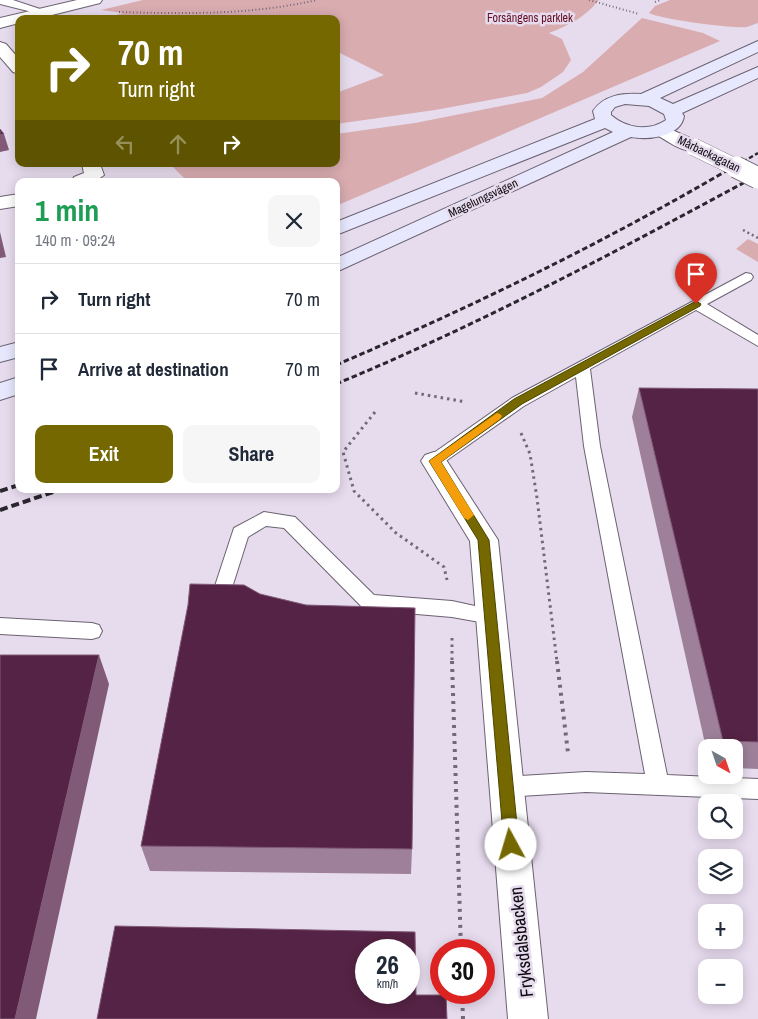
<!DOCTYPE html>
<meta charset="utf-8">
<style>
body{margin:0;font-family:"Archivo Narrow",sans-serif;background:#f6f6f7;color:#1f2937;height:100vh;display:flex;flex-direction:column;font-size:19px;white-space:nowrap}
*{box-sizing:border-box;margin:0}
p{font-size:16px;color:#747a83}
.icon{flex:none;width:28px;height:28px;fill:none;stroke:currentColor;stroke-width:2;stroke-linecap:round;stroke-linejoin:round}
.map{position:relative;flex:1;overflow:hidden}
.panel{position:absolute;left:15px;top:178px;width:325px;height:315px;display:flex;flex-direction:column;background:#fff;border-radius:10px;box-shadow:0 2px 12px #0003}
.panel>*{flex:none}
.guide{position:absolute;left:15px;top:15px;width:325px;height:152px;border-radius:10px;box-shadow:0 2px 12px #0003;background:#756800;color:#fff;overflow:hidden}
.needle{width:32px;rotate:140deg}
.tools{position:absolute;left:698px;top:739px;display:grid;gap:10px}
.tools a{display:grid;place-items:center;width:45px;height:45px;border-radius:10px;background:#fff;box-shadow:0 2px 12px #0003;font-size:25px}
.speed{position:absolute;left:355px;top:939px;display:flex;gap:10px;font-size:25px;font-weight:700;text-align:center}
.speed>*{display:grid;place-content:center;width:65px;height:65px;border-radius:50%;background:#fff;box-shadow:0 2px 12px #0003;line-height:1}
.speed small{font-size:12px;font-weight:400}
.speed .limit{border:8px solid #d22;background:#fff;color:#111}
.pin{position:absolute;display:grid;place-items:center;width:42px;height:42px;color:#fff;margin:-51px -21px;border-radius:50% 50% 50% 0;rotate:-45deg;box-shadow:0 0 5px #0007}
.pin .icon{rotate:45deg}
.me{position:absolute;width:55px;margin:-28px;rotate:354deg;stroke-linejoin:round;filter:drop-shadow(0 0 4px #0008)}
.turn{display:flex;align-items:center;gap:18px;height:105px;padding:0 20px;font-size:22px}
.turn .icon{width:65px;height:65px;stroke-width:2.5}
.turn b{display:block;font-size:35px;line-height:42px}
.lanes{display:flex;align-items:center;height:48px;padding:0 20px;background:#0003;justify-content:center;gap:25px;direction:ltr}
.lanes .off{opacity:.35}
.round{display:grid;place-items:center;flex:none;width:52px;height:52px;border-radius:10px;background:#f6f6f7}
.headline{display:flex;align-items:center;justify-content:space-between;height:85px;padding:0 20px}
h1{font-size:30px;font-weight:700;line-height:38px;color:#1e9e55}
.cta{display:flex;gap:10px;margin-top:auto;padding:10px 20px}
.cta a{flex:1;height:58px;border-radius:10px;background:#756800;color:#fff;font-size:20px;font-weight:700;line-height:58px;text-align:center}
.cta a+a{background:#f6f6f7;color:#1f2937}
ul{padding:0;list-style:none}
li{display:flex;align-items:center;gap:15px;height:70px;padding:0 20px;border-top:1px solid #e0e1e3}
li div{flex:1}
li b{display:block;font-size:19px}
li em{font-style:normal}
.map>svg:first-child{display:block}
</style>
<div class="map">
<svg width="758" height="1019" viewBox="0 0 758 1019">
<rect width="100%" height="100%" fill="#e7dcee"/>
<path fill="#d9acb0" d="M143,0H599C585,17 570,25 549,33L562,39L571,60L563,72L541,87L527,93L435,110L336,124V93L384,75L336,51V19H102L123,13L101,10Z
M670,0H758V23C754,24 751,26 747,27C734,29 659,19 649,13L655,6Z
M642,18L703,33L720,41L336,206V181H187L170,164H336V134L415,123L542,98L583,72Z
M748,239L758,244V262L736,249Z"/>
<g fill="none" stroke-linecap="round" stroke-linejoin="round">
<defs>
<path id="lane" d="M0,0H13L49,12L44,15L0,4Z
M746,273L751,274L753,277L751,280L707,304L758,335V346L696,310L590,369L600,446L667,775L758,779V799L586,792L505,797L497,794L494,787L497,780L505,777L586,772L645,774L584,446L576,377L524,406L440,465L434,467L428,465L426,461L428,457L512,398Z
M264,512L295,517L374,595L452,601L498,611L501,616L498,621L491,624L452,617L369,610L362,607L284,528L266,526L248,537L230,594L223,596L216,594L214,589L234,528Z
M0,618L92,623L99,625L102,631L99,637L92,639L0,634Z"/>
<path id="street" d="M77,0H102L100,3L36,19H19V23L0,28V18Z
M0,42L6,44L19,59V74L13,72L0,57Z
M661,125L701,143L703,147L701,151C685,155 668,141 655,134L652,130L655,126Z
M82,164H100L104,175L96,181H72L74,177L84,173Z
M19,194V206L0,209V197Z
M434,452L443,455L498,540L548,1019H508L470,541L421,461L425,455Z"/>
<path id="secondary" d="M758,41V52L660,98L673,104L758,67V78L682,113L684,116C681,137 648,140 631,137L336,272V258L613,132L605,128L336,235V222L595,119L593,111C604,95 622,93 641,94ZM625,104L649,106L664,114L666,120C648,132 626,128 611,115V112L615,107Z
M19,342V357L0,362V347Z
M19,377V394L0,400V383Z"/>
</defs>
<use href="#lane" stroke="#6b6271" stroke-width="2"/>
<use href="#street" stroke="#6b6271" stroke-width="2"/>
<use href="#secondary" stroke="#6b6271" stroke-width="2"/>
<path stroke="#716a76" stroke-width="2" stroke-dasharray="1 2.5" stroke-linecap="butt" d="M589,0L639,14
M655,2L660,0
M119,12C186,14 251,15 317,0"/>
<path stroke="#716a76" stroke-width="2.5" stroke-dasharray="2 3" stroke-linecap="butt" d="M743,230L758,238"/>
<path stroke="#716a76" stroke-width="3" stroke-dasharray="2.5 4" stroke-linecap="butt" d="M415,393L466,402
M375,412L343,452L354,491L396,533L444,567L447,580
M521,433L530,454L537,498L557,662
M452,638V662"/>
<path stroke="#716a76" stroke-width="4" stroke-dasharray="3 5" stroke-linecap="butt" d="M452,661L461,950
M557,661L568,753
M462,992L463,1019"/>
<use href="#lane" fill="#fff" fill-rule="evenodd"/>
<use href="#street" fill="#fff" fill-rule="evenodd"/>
<use href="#secondary" fill="#e7e8fe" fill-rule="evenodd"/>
<path stroke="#2a262d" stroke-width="2.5" stroke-dasharray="4.5 2.5" stroke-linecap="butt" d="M731,169L758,153"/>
<path stroke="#2a262d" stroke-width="3" stroke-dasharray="5.5 3" stroke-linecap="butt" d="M336,365C472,307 605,242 733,167
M336,384C481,324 619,250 758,175"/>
<path stroke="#2a262d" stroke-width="4" stroke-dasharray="8 4" stroke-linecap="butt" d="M0,491L19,485
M0,510L62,489"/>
<defs>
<path id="street-bridge-far1" d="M694,147L739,169"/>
<path id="street-bridge" d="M736,167L758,178"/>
</defs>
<use href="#street-bridge-far1" stroke="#6b6271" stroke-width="18" stroke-linecap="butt"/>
<use href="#street-bridge" stroke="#6b6271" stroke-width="23" stroke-linecap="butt"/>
<use href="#street-bridge-far1" stroke="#fff" stroke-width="17"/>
<use href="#street-bridge" stroke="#fff" stroke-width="21"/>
</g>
<path fill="#9e809a" d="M639,388L758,389V769L734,768V748H706L632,417Z
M260,594L412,849L411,874L150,871L141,846Z"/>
<path fill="#815a78" d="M4,134L9,150L0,152V135Z
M0,232L6,257L0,258Z
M99,655L109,684L36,1019H15Z"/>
<path fill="#552345" stroke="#815a78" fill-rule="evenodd" d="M0,129L4,134L0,135Z
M639,388L758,389V742L723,741Z
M190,584L244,585L260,594L306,605L415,608L412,849L141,846L188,605Z
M0,655H99L15,1019H0Z
M115,926L415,932L416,995H446L447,1019H97ZM366,950H409V992H366Z"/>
<path fill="#756800" stroke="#4c4400" d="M696,301L701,304L700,306L522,404L441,462L489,540L519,845L516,850L511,852L506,850L504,845L478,540L429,461L514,399Z"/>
<path fill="#f59e0b" d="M497,413L500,414L502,416L500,419L441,462L474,515L468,520L464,518L429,461Z"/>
<g text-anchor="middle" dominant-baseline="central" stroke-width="5" stroke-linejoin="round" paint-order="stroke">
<g font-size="12" fill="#630e25" stroke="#e7dcee">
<text x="530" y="18">Forsängens parklek</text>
</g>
<g font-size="12" fill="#0d0a10" stroke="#e7dcee">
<text transform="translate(709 154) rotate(26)">Mårbackagatan</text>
<text transform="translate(483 198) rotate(-25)">Magelungsvägen</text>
</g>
<g font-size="18" fill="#0d0a10" stroke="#e7dcee">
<text transform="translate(521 942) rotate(-96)">Fryksdalsbacken</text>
</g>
</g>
</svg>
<div class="tools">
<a><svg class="needle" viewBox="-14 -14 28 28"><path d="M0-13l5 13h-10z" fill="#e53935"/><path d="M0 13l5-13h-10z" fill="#747a83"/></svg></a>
<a><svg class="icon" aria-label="search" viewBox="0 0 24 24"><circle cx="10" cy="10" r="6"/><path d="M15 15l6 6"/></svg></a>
<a><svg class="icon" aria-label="layers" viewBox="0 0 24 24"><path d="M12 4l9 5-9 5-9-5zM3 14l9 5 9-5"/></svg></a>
<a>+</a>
<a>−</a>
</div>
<div class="speed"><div>26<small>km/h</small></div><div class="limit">30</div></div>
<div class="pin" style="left:696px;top:304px;background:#d93025"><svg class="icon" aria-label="arrive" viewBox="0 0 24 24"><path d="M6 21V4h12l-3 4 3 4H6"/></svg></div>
<svg class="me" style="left:511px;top:845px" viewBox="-20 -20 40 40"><circle r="19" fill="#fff"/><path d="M0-13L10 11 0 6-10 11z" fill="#756800"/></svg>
<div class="guide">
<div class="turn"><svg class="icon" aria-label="right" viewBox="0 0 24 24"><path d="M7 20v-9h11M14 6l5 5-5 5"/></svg><div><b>70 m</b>Turn right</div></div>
<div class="lanes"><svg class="icon off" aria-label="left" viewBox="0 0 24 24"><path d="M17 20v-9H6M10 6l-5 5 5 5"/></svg><svg class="icon off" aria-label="ahead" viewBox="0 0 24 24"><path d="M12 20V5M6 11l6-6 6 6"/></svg><svg class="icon" aria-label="right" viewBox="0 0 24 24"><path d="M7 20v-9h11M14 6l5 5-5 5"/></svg></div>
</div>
<section class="panel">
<div class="headline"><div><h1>1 min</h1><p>140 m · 09:24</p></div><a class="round"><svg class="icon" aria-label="close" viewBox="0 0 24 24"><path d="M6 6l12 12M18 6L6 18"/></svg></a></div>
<ul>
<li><svg class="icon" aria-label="right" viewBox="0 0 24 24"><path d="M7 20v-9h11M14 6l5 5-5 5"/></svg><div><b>Turn right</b></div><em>70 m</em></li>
<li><svg class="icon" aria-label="arrive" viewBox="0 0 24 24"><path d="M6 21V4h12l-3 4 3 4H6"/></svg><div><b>Arrive at destination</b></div><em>70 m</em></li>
</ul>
<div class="cta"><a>Exit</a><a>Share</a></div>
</section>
</div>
